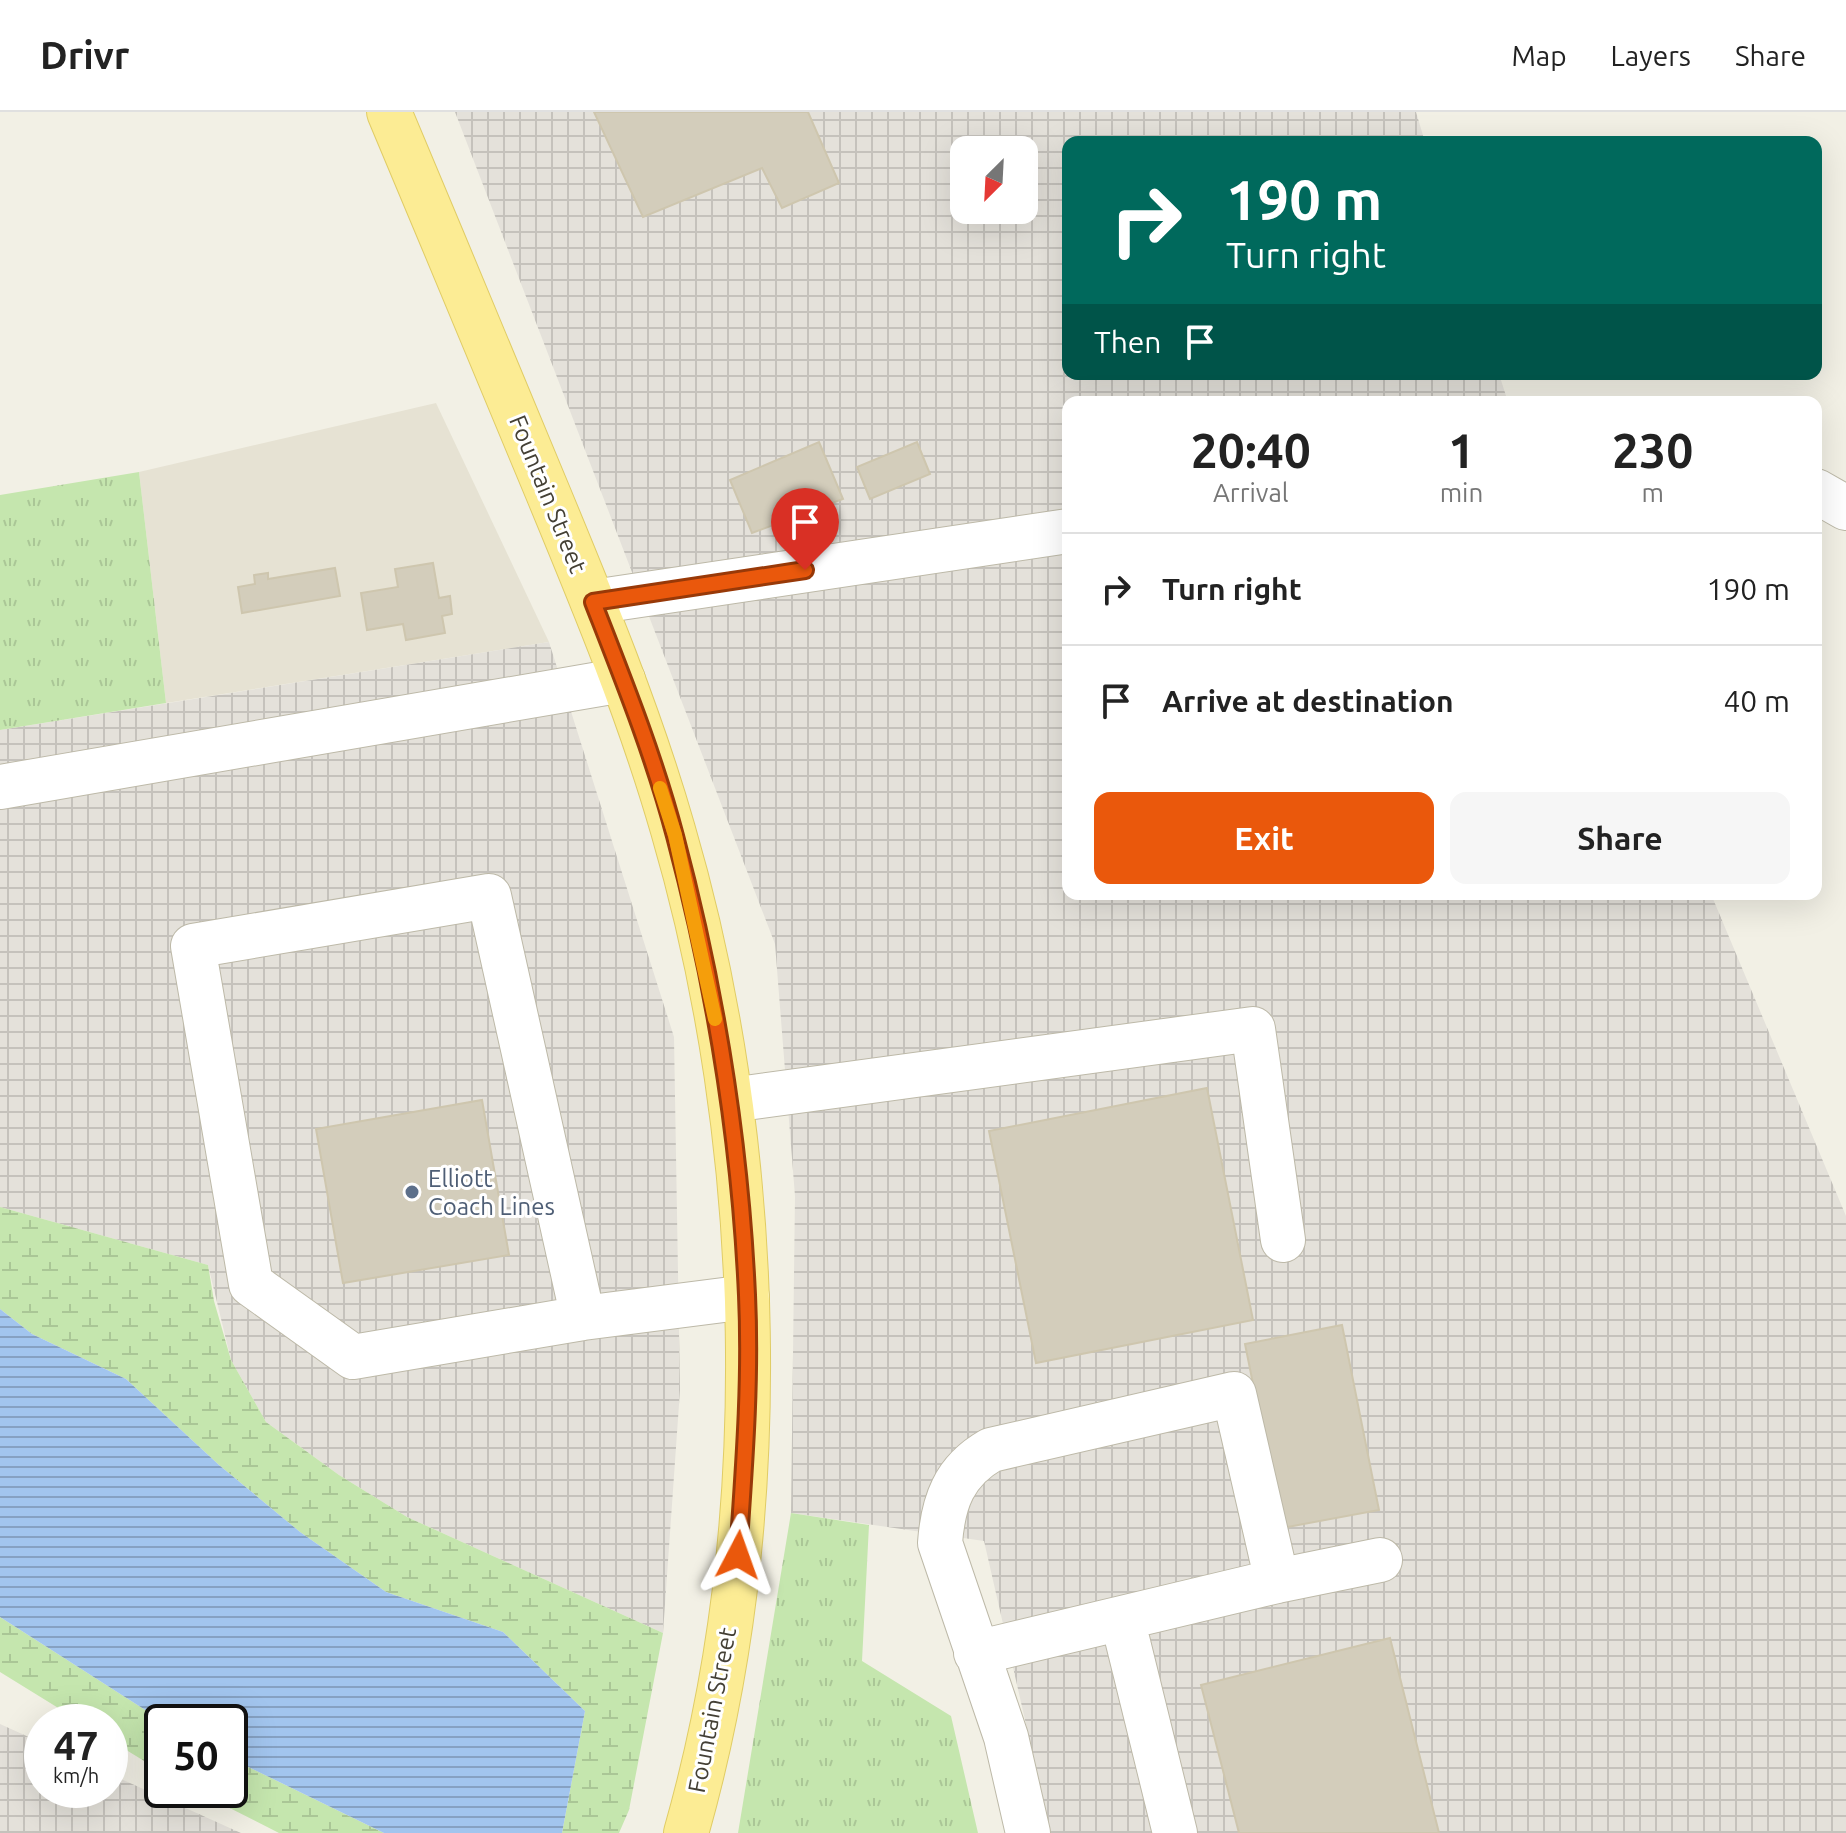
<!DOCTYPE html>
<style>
body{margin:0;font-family:Ubuntu,sans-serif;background:#f6f6f6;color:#222;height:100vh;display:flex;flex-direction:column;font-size:30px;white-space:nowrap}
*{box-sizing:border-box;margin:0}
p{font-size:26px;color:#767676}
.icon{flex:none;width:44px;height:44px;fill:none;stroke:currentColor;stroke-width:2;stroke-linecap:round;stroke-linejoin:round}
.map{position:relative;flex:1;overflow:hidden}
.panel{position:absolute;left:1062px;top:284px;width:760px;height:504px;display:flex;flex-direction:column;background:#fff;border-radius:16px;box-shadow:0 8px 32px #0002}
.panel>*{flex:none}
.guide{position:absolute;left:1062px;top:24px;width:760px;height:244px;border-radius:16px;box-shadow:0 8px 32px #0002;background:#00695c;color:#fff;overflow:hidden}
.needle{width:52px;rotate:204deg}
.controls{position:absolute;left:950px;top:24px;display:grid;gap:16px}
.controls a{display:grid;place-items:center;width:88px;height:88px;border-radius:16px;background:#fff;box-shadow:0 8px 32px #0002;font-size:40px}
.speed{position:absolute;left:24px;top:1592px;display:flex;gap:16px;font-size:40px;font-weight:700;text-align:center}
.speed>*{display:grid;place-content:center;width:104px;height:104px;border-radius:50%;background:#fff;box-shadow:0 8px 32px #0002;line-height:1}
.speed small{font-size:20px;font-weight:400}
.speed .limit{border:4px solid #111;border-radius:12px;background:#fff;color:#111}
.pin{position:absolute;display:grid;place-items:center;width:68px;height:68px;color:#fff;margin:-82px -34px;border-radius:50% 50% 50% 0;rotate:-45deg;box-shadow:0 0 8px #0007}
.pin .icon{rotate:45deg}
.me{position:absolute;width:88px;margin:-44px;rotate:4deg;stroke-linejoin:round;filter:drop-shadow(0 0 6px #0008)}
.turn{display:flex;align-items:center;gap:28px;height:168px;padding:0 32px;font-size:36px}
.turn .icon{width:104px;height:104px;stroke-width:2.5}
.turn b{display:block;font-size:56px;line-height:68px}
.then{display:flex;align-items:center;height:76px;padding:0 32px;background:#0003;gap:16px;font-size:30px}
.eta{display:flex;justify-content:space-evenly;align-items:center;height:136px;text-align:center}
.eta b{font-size:48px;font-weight:600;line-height:56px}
.action{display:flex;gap:16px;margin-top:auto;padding:16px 32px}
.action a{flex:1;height:92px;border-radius:16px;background:#ea580c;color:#fff;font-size:32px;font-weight:600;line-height:92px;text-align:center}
.action a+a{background:#f6f6f6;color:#222}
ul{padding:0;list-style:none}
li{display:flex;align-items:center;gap:24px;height:112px;padding:0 32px;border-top:2px solid #e0e0e0}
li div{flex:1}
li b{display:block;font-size:30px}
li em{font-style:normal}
header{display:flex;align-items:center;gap:48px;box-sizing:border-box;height:112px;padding:0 40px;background:#fff;border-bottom:2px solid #e0e0e0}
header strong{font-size:38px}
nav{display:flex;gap:44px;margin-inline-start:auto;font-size:28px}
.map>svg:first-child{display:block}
</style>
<header>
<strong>Drivr</strong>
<nav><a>Map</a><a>Layers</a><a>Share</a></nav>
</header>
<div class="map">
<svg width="1846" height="1721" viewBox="0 0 1846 1721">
<defs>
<pattern id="industrial-grid" width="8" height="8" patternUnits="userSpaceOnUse" patternTransform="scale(2)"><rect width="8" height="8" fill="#e4e1da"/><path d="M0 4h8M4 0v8" fill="none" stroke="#c5c2bc"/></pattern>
<pattern id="grass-tufts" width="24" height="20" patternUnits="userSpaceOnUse" patternTransform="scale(2)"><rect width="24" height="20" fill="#c5e6ae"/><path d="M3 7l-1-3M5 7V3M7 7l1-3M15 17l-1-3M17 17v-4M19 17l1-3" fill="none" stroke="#aac696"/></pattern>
<pattern id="wetland-marsh" width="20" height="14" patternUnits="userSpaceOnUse" patternTransform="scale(2)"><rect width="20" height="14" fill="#c5e6ae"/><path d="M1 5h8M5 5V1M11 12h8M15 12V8" fill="none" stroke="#aac696"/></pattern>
<pattern id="water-rules" width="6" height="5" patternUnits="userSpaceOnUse" patternTransform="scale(2)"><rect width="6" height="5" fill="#a2c5ee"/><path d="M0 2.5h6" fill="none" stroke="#86a1c2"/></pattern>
</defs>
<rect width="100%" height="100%" fill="#f2f0e5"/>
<path fill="#e6e2d3" d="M436,291L549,530L166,591L139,360Z"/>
<path fill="url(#industrial-grid)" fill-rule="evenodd" d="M455,0H1416L1425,30H1068V262H1499L1508,290H1068V782H1711L1846,1104V1721H1051L984,1429L791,1401L795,1084L775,832ZM964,38H1024V98H964Z
M549,530L674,925L680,1278L663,1521L407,1405L339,1363L266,1310L231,1248L208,1153L0,1095V618Z
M0,1612L42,1631V1678H110V1662L241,1721H0Z"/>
<path fill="url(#grass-tufts)" d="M139,360L166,591L0,618V383Z
M791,1401L869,1413L862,1549L951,1604L978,1721H738Z"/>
<path fill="url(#wetland-marsh)" d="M0,1095L208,1153L214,1189L231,1248L266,1310L339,1363L407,1405L663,1521L629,1698L619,1721H562L585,1599L503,1520L386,1480L300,1420L219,1353L126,1267L32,1222L0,1197Z
M0,1505L164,1610L162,1660L110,1628V1610H81L0,1560Z
M230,1646L384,1721H279L194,1678H230Z"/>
<path fill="url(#water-rules)" d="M0,1197L32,1222L126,1267L219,1353L300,1420L386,1480L503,1520L585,1599L562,1721H384L230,1646V1610H164L0,1505Z"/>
<path fill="#d3cdbb" stroke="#cec6ae" stroke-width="2" d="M594,0H808L839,71L782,96L762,56L643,105Z
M819,330L843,387L752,421L730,368Z
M917,330L930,362L870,387L857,355Z
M433,451L439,486L450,484L452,502L442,504L445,521L406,528L403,512L367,518L361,481L398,475L395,457Z
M335,456L340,484L242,501L238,475L255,472L254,463L268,461V467Z
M1207,976L1253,1208L1036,1251L989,1019Z
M482,988L509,1143L343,1171L316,1017Z
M1342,1213L1379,1398L1282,1416L1245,1232Z
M1390,1526L1439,1721H1239L1201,1573Z"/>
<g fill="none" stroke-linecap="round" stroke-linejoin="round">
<defs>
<path id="minor" d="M1816,379L1846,396
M593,490L1068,419
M0,675L623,568
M731,988L1253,917L1283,1128
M583,1206L353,1245L251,1172L193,834L489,784L583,1206L747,1185
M1122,1506L1175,1721
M976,1541L1277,1469L1380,1448
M1028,1721L1006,1625L940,1431C943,1390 954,1359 991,1338L1234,1282L1277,1469"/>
<path id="major" d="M389,0C442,127 496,254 548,381C594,492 640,603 673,718C765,1032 776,1406 686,1721"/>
</defs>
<use href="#minor" stroke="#bdb9a8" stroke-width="46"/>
<use href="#major" stroke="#e0cc65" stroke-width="46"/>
<use href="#minor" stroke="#fff" stroke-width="44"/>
<use href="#major" stroke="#fcec94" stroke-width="44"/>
</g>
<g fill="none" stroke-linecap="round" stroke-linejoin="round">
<defs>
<path id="route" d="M738,1443C744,1356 751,1270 747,1183C740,1028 715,874 675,724C654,644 623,567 593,490L805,458"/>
</defs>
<use href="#route" stroke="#983908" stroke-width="20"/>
<use href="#route" stroke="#ea580c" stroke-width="14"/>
<path stroke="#f59e0b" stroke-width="14" d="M660,676L675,723L715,907"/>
</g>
<circle fill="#5c6f8a" stroke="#fff" stroke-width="3" cx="412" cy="1080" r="8"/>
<g text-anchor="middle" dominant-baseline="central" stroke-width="6" stroke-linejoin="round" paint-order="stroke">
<g font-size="24" fill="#444035" stroke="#fff">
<text transform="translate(548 382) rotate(68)">Fountain Street</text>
<text transform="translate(712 1598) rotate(-79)">Fountain Street</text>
</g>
<g font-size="24" fill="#4e5e75" stroke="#fff" text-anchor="start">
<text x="428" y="1066">Elliott<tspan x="428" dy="28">Coach Lines</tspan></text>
</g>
</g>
</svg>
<div class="controls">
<a><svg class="needle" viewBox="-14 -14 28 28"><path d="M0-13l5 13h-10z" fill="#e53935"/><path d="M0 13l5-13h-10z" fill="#767676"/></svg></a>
</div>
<div class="speed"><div>47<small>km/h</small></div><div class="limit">50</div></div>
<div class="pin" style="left:805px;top:458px;background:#d93025"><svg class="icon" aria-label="arrive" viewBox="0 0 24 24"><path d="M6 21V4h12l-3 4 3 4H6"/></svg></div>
<svg class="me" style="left:738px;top:1443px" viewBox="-20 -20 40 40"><path d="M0-17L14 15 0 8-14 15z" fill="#ea580c" stroke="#fff" stroke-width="4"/></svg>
<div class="guide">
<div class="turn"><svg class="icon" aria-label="right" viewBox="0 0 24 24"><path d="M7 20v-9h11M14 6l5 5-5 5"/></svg><div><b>190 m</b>Turn right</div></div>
<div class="then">Then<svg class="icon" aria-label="arrive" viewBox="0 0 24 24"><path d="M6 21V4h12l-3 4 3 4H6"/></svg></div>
</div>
<section class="panel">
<div class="eta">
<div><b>20:40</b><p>Arrival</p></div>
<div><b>1</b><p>min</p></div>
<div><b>230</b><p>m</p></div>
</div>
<ul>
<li><svg class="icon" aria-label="right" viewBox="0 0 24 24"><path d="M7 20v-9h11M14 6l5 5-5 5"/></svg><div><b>Turn right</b></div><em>190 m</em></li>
<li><svg class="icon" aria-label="arrive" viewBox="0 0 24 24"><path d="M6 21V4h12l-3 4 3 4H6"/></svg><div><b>Arrive at destination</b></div><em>40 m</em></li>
</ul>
<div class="action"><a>Exit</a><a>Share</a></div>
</section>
</div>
